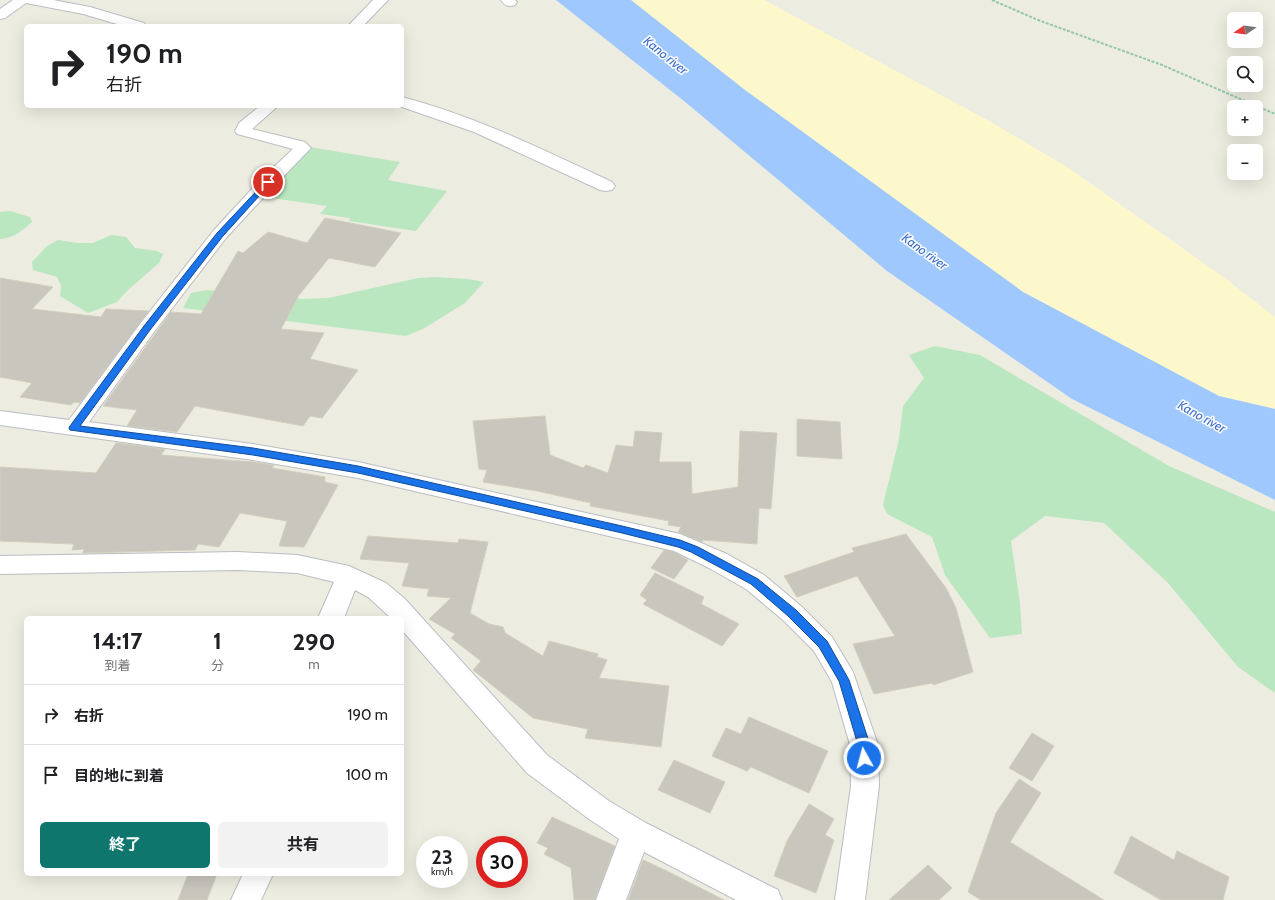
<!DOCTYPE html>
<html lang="ja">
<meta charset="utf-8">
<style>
body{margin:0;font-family:Cabin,"Noto Sans JP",sans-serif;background:#f2f2f2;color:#202124;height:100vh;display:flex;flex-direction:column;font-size:15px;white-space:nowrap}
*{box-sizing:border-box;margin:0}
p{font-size:13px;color:#757577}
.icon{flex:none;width:22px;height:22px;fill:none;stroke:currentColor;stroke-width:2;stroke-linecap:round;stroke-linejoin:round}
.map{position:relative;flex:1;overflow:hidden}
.sheet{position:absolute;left:24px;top:616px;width:380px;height:260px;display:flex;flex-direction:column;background:#fff;border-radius:6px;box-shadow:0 4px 16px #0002}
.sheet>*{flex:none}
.guide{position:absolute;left:24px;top:24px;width:380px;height:84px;border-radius:6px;box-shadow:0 4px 16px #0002;background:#fff;color:#202124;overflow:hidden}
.needle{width:26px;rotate:257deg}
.fabs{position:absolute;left:1227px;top:12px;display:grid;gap:8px}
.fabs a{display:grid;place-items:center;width:36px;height:36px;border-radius:6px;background:#fff;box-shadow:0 4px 16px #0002;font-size:20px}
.speed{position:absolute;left:416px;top:836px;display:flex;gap:8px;font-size:20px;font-weight:700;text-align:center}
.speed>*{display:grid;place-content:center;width:52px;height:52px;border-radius:50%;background:#fff;box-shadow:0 4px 16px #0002;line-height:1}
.speed small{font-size:10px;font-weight:400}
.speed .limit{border:6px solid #d22;background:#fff;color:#111}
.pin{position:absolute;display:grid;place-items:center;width:34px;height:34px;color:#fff;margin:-17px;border:2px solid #fff;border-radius:50%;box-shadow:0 1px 4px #0007}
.me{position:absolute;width:44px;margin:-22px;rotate:353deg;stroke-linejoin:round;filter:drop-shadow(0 0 3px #0008)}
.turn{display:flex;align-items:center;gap:14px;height:84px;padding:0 16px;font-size:18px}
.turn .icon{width:52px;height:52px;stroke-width:2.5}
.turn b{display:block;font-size:28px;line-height:34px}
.eta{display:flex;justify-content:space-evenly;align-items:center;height:68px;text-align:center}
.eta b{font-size:24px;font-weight:700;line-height:28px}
.cta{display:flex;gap:8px;margin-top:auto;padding:8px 16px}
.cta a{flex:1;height:46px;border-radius:6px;background:#0f766e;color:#fff;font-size:16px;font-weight:700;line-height:46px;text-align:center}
.cta a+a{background:#f2f2f2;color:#202124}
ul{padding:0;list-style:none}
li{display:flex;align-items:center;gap:12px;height:60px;padding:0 16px;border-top:1px solid #e0e0e0}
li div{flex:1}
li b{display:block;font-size:15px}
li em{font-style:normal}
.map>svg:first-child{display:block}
</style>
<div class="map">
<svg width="1275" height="900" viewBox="0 0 1275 900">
<rect width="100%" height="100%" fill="#edece0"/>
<path fill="#bae7c0" d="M310,147L400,162L388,180L447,191L416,231L349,221L350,218L320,214L327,206L265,197Z
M10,211L30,217L32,222C22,231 14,238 0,239V212Z
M111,235L126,237L135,248L157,251L163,254L159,263L128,290L117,302L88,313L60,296L61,286L57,277L33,270L32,262L47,246L58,240L77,243H93Z
M434,277L468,279L484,282L465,303L423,329L406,336L183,308L191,293L207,290L302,299L328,298L418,278Z
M935,346L980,355L1169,466L1275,512V693L1238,667L1168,583L1104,523L1045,516L1011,541L1020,603L1022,634L990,638L945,575L932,537L887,514L883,505L899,439L903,406L924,378L909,355Z"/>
<path fill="#fdf8cc" d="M631,0H764L991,122L1070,169L1222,276L1275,317V409L1219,396L1023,292L745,90Z"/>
<path fill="#9fc8ff" d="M556,0H631L745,90L1023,292L1219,396L1275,409V500L1072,399L887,271L684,101Z"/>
<path fill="#c8c6bd" stroke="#d2cfbe" d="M325,218L401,233L375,267L329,258L299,295L281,329L324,333L310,359L358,370L322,418L310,416L303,426L195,406L177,432L127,426L137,410L103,406L171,312L201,314L238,251L243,253L268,232L307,243Z
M0,278L53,287L32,309L101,317L106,309L149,311L80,403L74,402L71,405L20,397L32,383L0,377Z
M545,416L550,455L583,468L586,465L608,473L616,445L633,447L635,431L662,433L659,462H691L692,494L738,487L740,431L777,433L771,509L759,508L757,544L703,540L702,542L678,532L681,527L668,525L669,521L590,506L591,503L537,491L483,482L487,470L479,469L473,421Z
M797,419L840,422L842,459L797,456Z
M116,443L165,449L161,455L253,462L274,465L272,468L325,477V482L338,485L304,547L279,546L287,521L240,513L219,547L198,544L195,550L83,553L84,549L72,550L74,544L0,541V467L96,473Z
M906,534L946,588L956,608L973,672L933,685L932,683L874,694L853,644L895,636L857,576L797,597L784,576L854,552L852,548Z
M368,536L458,543L459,539L488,542L470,613L489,624L503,627L505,633L543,656L549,641L598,654L597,657L607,660L599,678L669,686L661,747L585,738L588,729L533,718L473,670L481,661L451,638L455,634L429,619L451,598L427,596L429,589L402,586L409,563L360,559Z
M664,550L674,552L688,560L674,579L651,568Z
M655,573L704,597L701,604L739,624L722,646L643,604L647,600L640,595Z
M749,717L828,751L809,793L751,767L747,771L712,756L726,728L741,734Z
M1032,733L1054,746L1032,781L1009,768Z
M674,760L725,782L710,813L658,790Z
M1019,779L1041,793L1010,842L1104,900H981L968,892L996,813Z
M809,804L834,819L825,835L834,840L816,893L774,876L787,841Z
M552,817L615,846L595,900H574L571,868L544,854L548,848L537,843Z
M1131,836L1174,860L1177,851L1229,877L1223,900H1161L1114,873Z
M643,860L667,871L724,900H628Z
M928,865L952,888L939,900H889Z
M188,874H217L207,900H178Z"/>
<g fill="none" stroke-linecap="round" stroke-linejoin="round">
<defs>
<path id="street" d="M13,0H53L90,7L144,23L146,26H124L83,14L26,3L5,18L0,19V9Z
M373,0H388L363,26H348Z
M501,0H515L517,2L515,5C508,7 505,6 501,0Z
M402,97C475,116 544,150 612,182L615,186L612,190L606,191L600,190L474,132L399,106H402Z
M260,106H278L252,129L305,142L311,148L274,186L226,238L154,332L89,422L253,444L358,462L680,534L727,554L764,575L801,606L832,637L853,672L878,745L879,786L865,900H835L851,786L850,745L832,682L814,651L783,620L746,589L709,568L674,551L358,478L253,460L0,425V411L69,420L140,324L214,230L262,178L293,149L237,134L235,131L239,123Z
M238,552L297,555L349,566L386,583L404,598L547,755L609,801L646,823L778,890L782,900H736L644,852L626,900H596L619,839L589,819L527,773L402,630V618H391L368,597L355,590L344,618H318L334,582L297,573L238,570L0,574V556Z
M243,874H273L261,900H231Z"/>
</defs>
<use href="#street" stroke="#bbbdc3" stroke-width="2"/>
<path stroke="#93c8aa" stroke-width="2" stroke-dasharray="3 1.5" stroke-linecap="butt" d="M992,0L1038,20L1162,65L1275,114"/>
<use href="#street" fill="#fff" fill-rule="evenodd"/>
</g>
<path fill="#1a73e8" stroke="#114b97" d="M268,180L272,182L270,184L223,236L150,330L80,426L253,448L358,466L622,526L680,540L698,547L758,579L796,610L827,641L849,680L870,745V758L868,762L864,764L860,762L859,758L858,745L839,681L819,647L788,616L751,584L691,552L678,547L622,533L358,473L253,455L70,430L69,428L70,426L144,326L217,233L266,181Z"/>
<g text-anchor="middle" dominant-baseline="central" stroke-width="3" stroke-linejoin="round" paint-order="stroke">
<g font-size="13" font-style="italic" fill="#396ccb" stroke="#fff">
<text transform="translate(666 55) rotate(39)">Kano river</text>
<text transform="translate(925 251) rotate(36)">Kano river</text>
<text transform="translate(1202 416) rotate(29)">Kano river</text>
</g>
</g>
</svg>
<div class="fabs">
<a><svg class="needle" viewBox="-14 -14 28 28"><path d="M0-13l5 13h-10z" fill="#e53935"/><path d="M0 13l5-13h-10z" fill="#757577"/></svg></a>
<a><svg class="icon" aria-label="search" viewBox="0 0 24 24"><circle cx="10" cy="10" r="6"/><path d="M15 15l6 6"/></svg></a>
<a>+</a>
<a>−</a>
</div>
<div class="speed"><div>23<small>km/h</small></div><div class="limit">30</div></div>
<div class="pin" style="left:268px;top:182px;background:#d93025"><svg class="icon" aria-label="arrive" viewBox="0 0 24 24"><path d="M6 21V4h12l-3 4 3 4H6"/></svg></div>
<svg class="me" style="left:864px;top:758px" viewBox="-20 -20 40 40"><circle r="17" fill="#1a73e8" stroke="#fff" stroke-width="3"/><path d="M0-11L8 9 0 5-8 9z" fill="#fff"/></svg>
<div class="guide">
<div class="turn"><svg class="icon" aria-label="right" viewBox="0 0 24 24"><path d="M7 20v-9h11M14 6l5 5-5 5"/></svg><div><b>190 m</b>右折</div></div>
</div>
<section class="sheet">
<div class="eta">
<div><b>14:17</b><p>到着</p></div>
<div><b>1</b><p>分</p></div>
<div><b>290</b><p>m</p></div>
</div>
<ul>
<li><svg class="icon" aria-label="right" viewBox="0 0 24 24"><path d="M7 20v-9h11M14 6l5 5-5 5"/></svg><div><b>右折</b></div><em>190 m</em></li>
<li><svg class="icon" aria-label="arrive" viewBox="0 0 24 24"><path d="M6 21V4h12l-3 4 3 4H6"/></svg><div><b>目的地に到着</b></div><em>100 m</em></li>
</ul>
<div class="cta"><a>終了</a><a>共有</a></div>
</section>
</div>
